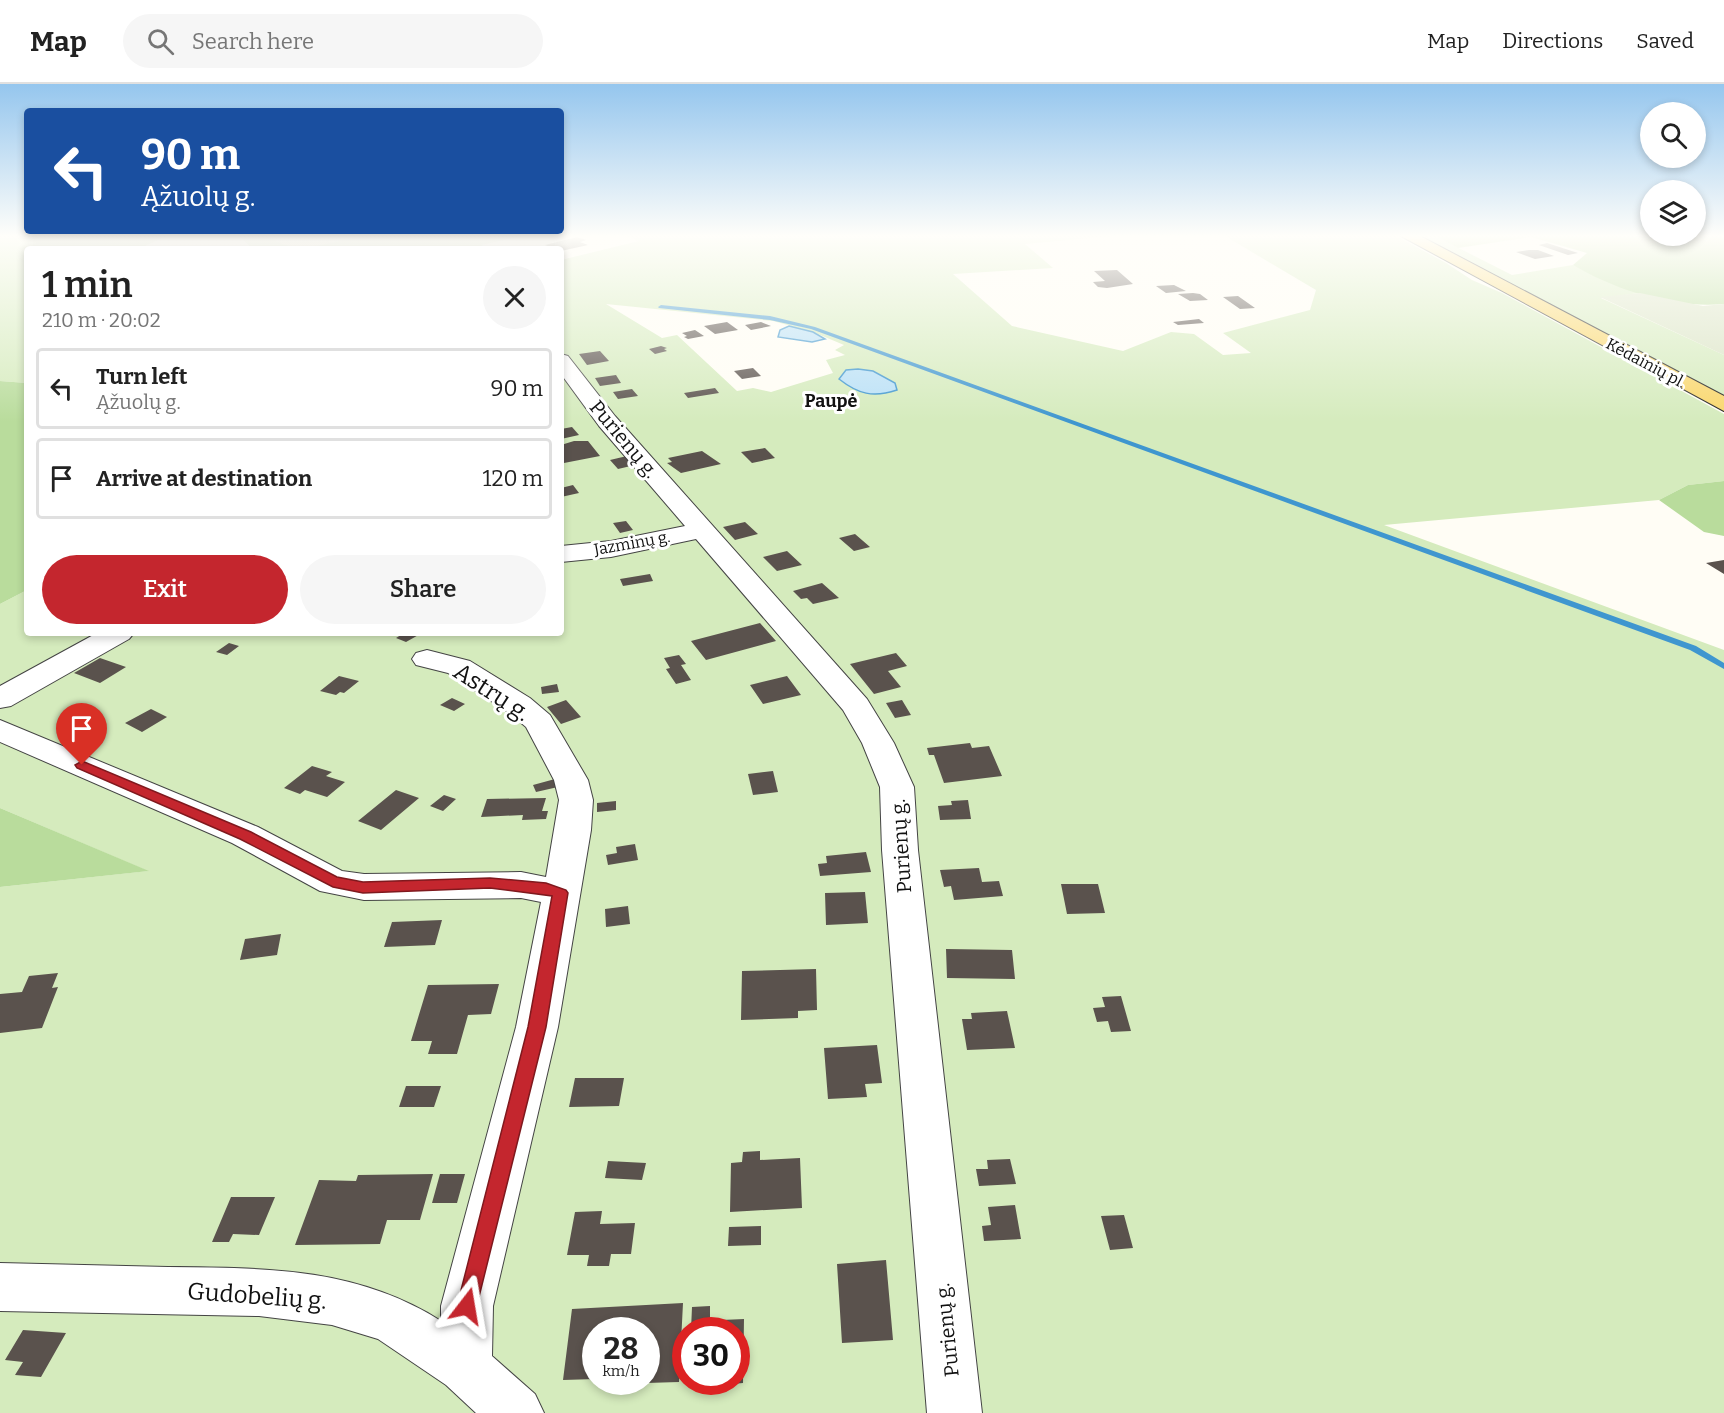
<!DOCTYPE html>
<meta charset="utf-8">
<style>
body{margin:0;font-family:Bitter,serif;background:#f6f6f6;color:#222;height:100vh;display:flex;flex-direction:column;font-size:22px;white-space:nowrap}
*{box-sizing:border-box;margin:0}
p{font-size:20px;color:#767676}
.icon{flex:none;width:33px;height:33px;fill:none;stroke:currentColor;stroke-width:2;stroke-linecap:round;stroke-linejoin:round}
.map{position:relative;flex:1;overflow:hidden}
.sheet{position:absolute;left:24px;top:162px;width:540px;height:390px;display:flex;flex-direction:column;background:#fff;border-radius:6px;box-shadow:0 3px 9px #0003}
.sheet>*{flex:none}
.banner{position:absolute;left:24px;top:24px;width:540px;height:126px;border-radius:6px;box-shadow:0 3px 9px #0003;background:#1a4fa0;color:#fff;overflow:hidden}
.tools{position:absolute;left:1640px;top:18px;display:grid;gap:12px}
.tools a{display:grid;place-items:center;width:66px;height:66px;border-radius:50%;background:#fff;box-shadow:0 3px 9px #0003;font-size:30px}
.speed{position:absolute;left:582px;top:1233px;display:flex;gap:12px;font-size:30px;font-weight:700;text-align:center}
.speed>*{display:grid;place-content:center;width:78px;height:78px;border-radius:50%;background:#fff;box-shadow:0 3px 9px #0003;line-height:1}
.speed small{font-size:15px;font-weight:400}
.speed .limit{border:9px solid #d22;background:#fff;color:#111}
.pin{position:absolute;display:grid;place-items:center;width:51px;height:51px;color:#fff;margin:-62px -26px;border-radius:50% 50% 50% 0;rotate:-45deg;box-shadow:0 0 6px #0007}
.pin .icon{rotate:45deg}
.me{position:absolute;width:66px;margin:-33px;rotate:14deg;stroke-linejoin:round;filter:drop-shadow(0 0 4px #0008)}
.turn{display:flex;align-items:center;gap:21px;height:126px;padding:0 18px;font-size:27px}
.turn .icon{width:78px;height:78px;stroke-width:2.5}
.turn b{display:block;font-size:42px;line-height:51px}
.round{display:grid;place-items:center;flex:none;width:63px;height:63px;border-radius:32px;background:#f6f6f6}
.summary{display:flex;align-items:center;justify-content:space-between;height:102px;padding:0 18px}
h1{font-size:36px;font-weight:600;line-height:45px}
.primary-button{display:flex;gap:12px;margin-top:auto;padding:12px 18px}
.primary-button a{flex:1;height:69px;border-radius:36px;background:#c4262e;color:#fff;font-size:24px;font-weight:600;line-height:69px;text-align:center}
.primary-button a+a{background:#f6f6f6;color:#222}
ul{padding:0;list-style:none}
li{display:flex;align-items:center;gap:18px;height:81px;margin:0 12px 9px;padding:0 6px;border:3px solid #e0e0e0;border-radius:6px}
li div{flex:1}
li b{display:block;font-size:22px}
li em{font-style:normal}
header{display:flex;align-items:center;gap:36px;box-sizing:border-box;height:84px;padding:0 30px;background:#fff;border-bottom:2px solid #e0e0e0}
header strong{font-size:28px}
nav{display:flex;gap:33px;margin-inline-start:auto;font-size:21px}
.search{width:420px;height:54px;background:#f6f6f6;display:flex;align-items:center;gap:15px;box-sizing:border-box;padding:0 21px;border-radius:33px;color:#767676;font-size:22px}
.map>svg:first-child{display:block}
</style>
<header>
<strong>Map</strong>
<div class="search"><svg class="icon" aria-label="search" viewBox="0 0 24 24"><circle cx="10" cy="10" r="6"/><path d="M15 15l6 6"/></svg>Search here</div>
<nav><a>Map</a><a>Directions</a><a>Saved</a></nav>
</header>
<div class="map">
<svg width="1724" height="1329" viewBox="0 0 1724 1329">
<rect width="100%" height="100%" fill="#fffdf5"/>
<path fill="#f6f3d4" d="M267,152H362L302,165L282,160Z"/>
<path fill="#d5ebbd" fill-rule="evenodd" d="M0,152H167L138,165H27V299L0,297Z
M239,152H267L282,160L302,165L362,152H523L481,161L489,165H253Z
M627,152H1112L1025,160L1053,184L953,190L1012,242L1123,267L1171,248L1194,250L1223,271L1251,269L1223,249L1310,226L1316,206L1225,152H1396L1446,179L1472,196L1502,209L1724,330V397L1688,401L1659,416L1384,441L1724,566V1329H0V803L148,787L0,724V520L27,506V549H561V176L639,157ZM606,220L773,237L813,248L844,261L835,266L845,271L826,276L833,289L771,308L753,304L737,307L677,251L662,254ZM596,1246H646V1298H596ZM686,1246H736V1298H686Z
M1420,152H1435L1512,191L1573,181L1640,209L1601,214L1724,271V315Z"/>
<path fill="#b9dc9c" d="M1435,152H1724V220C1675,225 1615,206 1573,181L1587,169L1531,153L1458,164Z
M0,297L27,299V506L0,520Z
M1724,397V452L1704,448L1659,416L1688,401Z
M0,724L149,787L0,803Z"/>
<path fill="#d9e3c4" d="M1640,209L1703,222L1724,220V271L1600,213Z"/>
<path fill="#b9e0f7" stroke="#3f96cf" stroke-width="1.5" d="M789,242L813,248L825,255L812,258L778,253L780,246Z
M858,285L873,287L895,299L897,306C873,314 858,310 839,295L846,286Z"/>
<g fill="none" stroke-linecap="round" stroke-linejoin="round">
<path fill="#3f96cf" fill-rule="evenodd" d="M661,221L770,232L815,243L1696,562L1724,579V585L1690,566L811,245L770,236L659,224L658,223Z"/>
</g>
<path fill="#5a524d" d="M577,153L586,156L580,158L588,161L561,167L545,161Z
M1547,159L1578,169L1568,171L1539,161Z
M1529,166H1538L1554,172L1535,175L1516,168Z
M1117,186L1133,200L1107,204L1098,203L1093,198L1105,197L1094,187Z
M1174,201L1186,207L1166,209L1156,202Z
M1193,209L1200,210L1208,216L1190,217L1178,210Z
M1238,212L1255,224L1240,225L1223,213Z
M1199,235L1204,239L1178,241L1173,238Z
M727,238L738,246L715,250L704,242Z
M761,238L771,242L751,246L745,241Z
M695,246L704,252L688,255L684,253L687,252L682,249Z
M661,262L667,264L664,265L667,267L655,270L649,265Z
M600,267L609,277L587,281L579,270Z
M753,284L761,292L742,295L734,287Z
M616,291L621,299L600,302L595,294Z
M715,304L719,309L688,314L684,309Z
M632,305L638,312L618,315L613,308Z
M572,343L579,351L561,355V345Z
M574,357H588L600,372L564,379L561,374V361Z
M765,364L775,374L752,379L741,368Z
M702,367L721,380L681,389L667,379L672,378L668,374Z
M627,372L635,381L618,385L610,376Z
M573,401L579,409L561,413V404Z
M626,437L633,446L620,449L613,439Z
M745,438L758,450L735,456L723,443Z
M855,450L870,463L854,467L839,454Z
M787,467L802,481L777,487L763,473Z
M1724,476V490L1706,479Z
M650,490L653,497L623,502L620,495Z
M822,499L839,514L813,520L807,514L801,515L793,507Z
M760,539L776,557L706,576L691,557Z
M404,549H422L406,558L396,554Z
M229,559L239,562L227,571L216,568Z
M896,569L907,582L888,587L901,603L874,610L850,580Z
M679,571L686,580L681,581L691,596L676,600L666,585L670,584L664,574Z
M100,574L126,583L100,599L74,589Z
M339,592L359,597L344,609L340,608L336,611L320,607Z
M787,592L801,611L763,620L750,601Z
M557,600L559,608L542,610L541,603Z
M452,614L465,620L454,627L440,621Z
M566,616L581,633L561,640L547,623Z
M902,616L911,631L895,634L886,619Z
M151,625L167,633L142,648L125,639Z
M970,659L972,664L989,662L1002,692L944,699L934,671H929L927,664Z
M312,682L332,688L326,692L345,698L327,713L305,706L300,710L284,704Z
M773,687L778,708L753,711L748,690Z
M555,695L558,703L536,708L533,701Z
M396,706L419,714L381,746L358,737Z
M444,711L456,715L443,727L430,722Z
M546,714L542,727H548L546,735L522,736L523,731L481,733L487,715Z
M968,716L971,735L940,736L938,722L952,721L951,717Z
M616,717V726L597,728V719Z
M635,760L638,776L608,781L606,771L617,769L616,763Z
M866,768L871,788L820,792L818,780L827,779L826,772Z
M979,784L982,798L999,797L1003,812L954,816L951,802L944,803L940,786Z
M1061,800H1098L1105,829L1067,830Z
M865,808L868,839L826,841L825,809Z
M628,822L630,840L606,843L605,825Z
M442,836L435,861L384,863L392,838Z
M281,850L277,871L240,876L245,855Z
M946,865L1012,866L1015,895L947,894Z
M816,885L817,926L798,927V934L741,936L742,887Z
M58,889L52,904L58,903L42,944L0,949V910L22,908L29,892Z
M499,900L491,930L468,931L457,970H428L432,957H411L428,901Z
M1121,912L1131,947L1111,948L1108,937L1097,938L1093,924L1105,923L1102,913Z
M1007,927L1015,964L967,966L962,935H972L971,929Z
M877,961L882,999L865,1000L867,1013L828,1015L824,964Z
M575,994H624L619,1022L569,1023Z
M406,1002H441L434,1023H399Z
M760,1067V1076L800,1074L802,1124L730,1128L731,1079L742,1078L743,1068Z
M1010,1075L1016,1100L979,1102L976,1085H988L987,1076Z
M608,1077L646,1079L642,1096L605,1094Z
M433,1090L420,1136H387L380,1160L295,1161L319,1096L356,1097L358,1091Z
M440,1090H465L457,1119H432Z
M231,1113H275L259,1151L233,1150L229,1158H212Z
M1015,1121L1021,1155L984,1157L982,1142L991,1141L988,1123Z
M602,1127L600,1140L635,1139L631,1170H611L609,1182H587L589,1171H567L575,1128Z
M1124,1131L1133,1164L1110,1166L1101,1132Z
M761,1142V1161L728,1162L729,1143Z
M886,1176L893,1256L842,1259L837,1180Z
M683,1219L679,1298L646,1299V1246H596V1295L563,1296L572,1225Z
M710,1222V1246H691L692,1223Z
M744,1235L743,1299L721,1301V1298H736V1246H722V1236Z
M23,1246L66,1249L41,1293L15,1291L23,1278L5,1276Z"/>
<g fill="none" stroke-linecap="round" stroke-linejoin="round">
<defs>
<path id="minor" d="M561,270L568,272L615,332L867,615L894,659L914,703L918,766L982,1329H927L882,766L880,703L862,659L843,626L696,455L611,473L561,478V462L611,457L685,442L599,342L561,290Z
M97,549H134L129,555L11,622L0,624V602Z
M427,566L470,577L530,614L550,631L588,696L593,716L591,746L558,943L493,1222L492,1272L535,1310L544,1329H476L446,1301L378,1255L332,1241L259,1232L0,1227V1179C56,1180 112,1182 168,1183C265,1184 356,1183 441,1237V1222L516,943L541,818L521,814L364,816L320,807L232,759L0,658V636L258,743L342,787L364,790L521,788L546,793L559,716L554,696L526,643L508,628L448,589L416,581L412,575L416,569Z"/>
<path id="major" d="M1401,152H1420L1724,312V327Z"/>
</defs>
<use href="#minor" stroke="#444" stroke-width="2"/>
<use href="#major" stroke="#222" stroke-width="2"/>
<use href="#minor" fill="#fff" fill-rule="evenodd"/>
<use href="#major" fill="#f9d66b" fill-rule="evenodd"/>
</g>
<linearGradient id="sky" x2="0" y2="1"><stop stop-color="#95c6ee"/><stop offset="0.45" stop-color="#fffefa"/><stop offset="1" stop-color="#fffefa" stop-opacity="0"/></linearGradient>
<rect width="1724" height="338" fill="url(#sky)"/>
<path fill="#c4262e" stroke="#7f191e" stroke-width="1.5" d="M82,677L251,748L337,793L363,798L490,794L546,799L566,806L568,809L546,943L475,1229L467,1232L460,1229L457,1222L528,943L552,812L490,804L363,809L333,803L240,755L77,684L75,681Z"/>
<g text-anchor="middle" dominant-baseline="central" stroke-width="6" stroke-linejoin="round" paint-order="stroke">
<g font-size="16" fill="#111" stroke="#fff">
<text transform="translate(1646 279) rotate(28)">Kėdainių pl.</text>
<text transform="translate(632 459) rotate(-10)">Jazminų g.</text>
</g>
<g font-size="18" font-weight="bold" fill="#111" stroke="#fff">
<text x="831" y="317">Paupė</text>
</g>
<g font-size="20" fill="#111" stroke="#fff">
<text transform="translate(624 355) rotate(50)">Purienų g.</text>
<text transform="translate(901 762) rotate(-94)">Purienų g.</text>
<text transform="translate(947 1246) rotate(-96)">Purienų g.</text>
</g>
<g font-size="24" fill="#111" stroke="#fff">
<text transform="translate(492 608) rotate(33)">Astrų g.</text>
<text transform="translate(257 1212) rotate(4)">Gudobelių g.</text>
</g>
</g>
</svg>
<div class="tools">
<a><svg class="icon" aria-label="search" viewBox="0 0 24 24"><circle cx="10" cy="10" r="6"/><path d="M15 15l6 6"/></svg></a>
<a><svg class="icon" aria-label="layers" viewBox="0 0 24 24"><path d="M12 4l9 5-9 5-9-5zM3 14l9 5 9-5"/></svg></a>
</div>
<div class="speed"><div>28<small>km/h</small></div><div class="limit">30</div></div>
<div class="pin" style="left:82px;top:681px;background:#d93025"><svg class="icon" aria-label="arrive" viewBox="0 0 24 24"><path d="M6 21V4h12l-3 4 3 4H6"/></svg></div>
<svg class="me" style="left:467px;top:1222px" viewBox="-20 -20 40 40"><path d="M0-17L14 15 0 8-14 15z" fill="#c4262e" stroke="#fff" stroke-width="4"/></svg>
<div class="banner">
<div class="turn"><svg class="icon" aria-label="left" viewBox="0 0 24 24"><path d="M17 20v-9H6M10 6l-5 5 5 5"/></svg><div><b>90 m</b>Ąžuolų g.</div></div>
</div>
<section class="sheet">
<div class="summary"><div><h1>1 min</h1><p>210 m · 20:02</p></div><a class="round"><svg class="icon" aria-label="close" viewBox="0 0 24 24"><path d="M6 6l12 12M18 6L6 18"/></svg></a></div>
<ul>
<li><svg class="icon" aria-label="left" viewBox="0 0 24 24"><path d="M17 20v-9H6M10 6l-5 5 5 5"/></svg><div><b>Turn left</b><p>Ąžuolų g.</p></div><em>90 m</em></li>
<li><svg class="icon" aria-label="arrive" viewBox="0 0 24 24"><path d="M6 21V4h12l-3 4 3 4H6"/></svg><div><b>Arrive at destination</b></div><em>120 m</em></li>
</ul>
<div class="primary-button"><a>Exit</a><a>Share</a></div>
</section>
</div>
